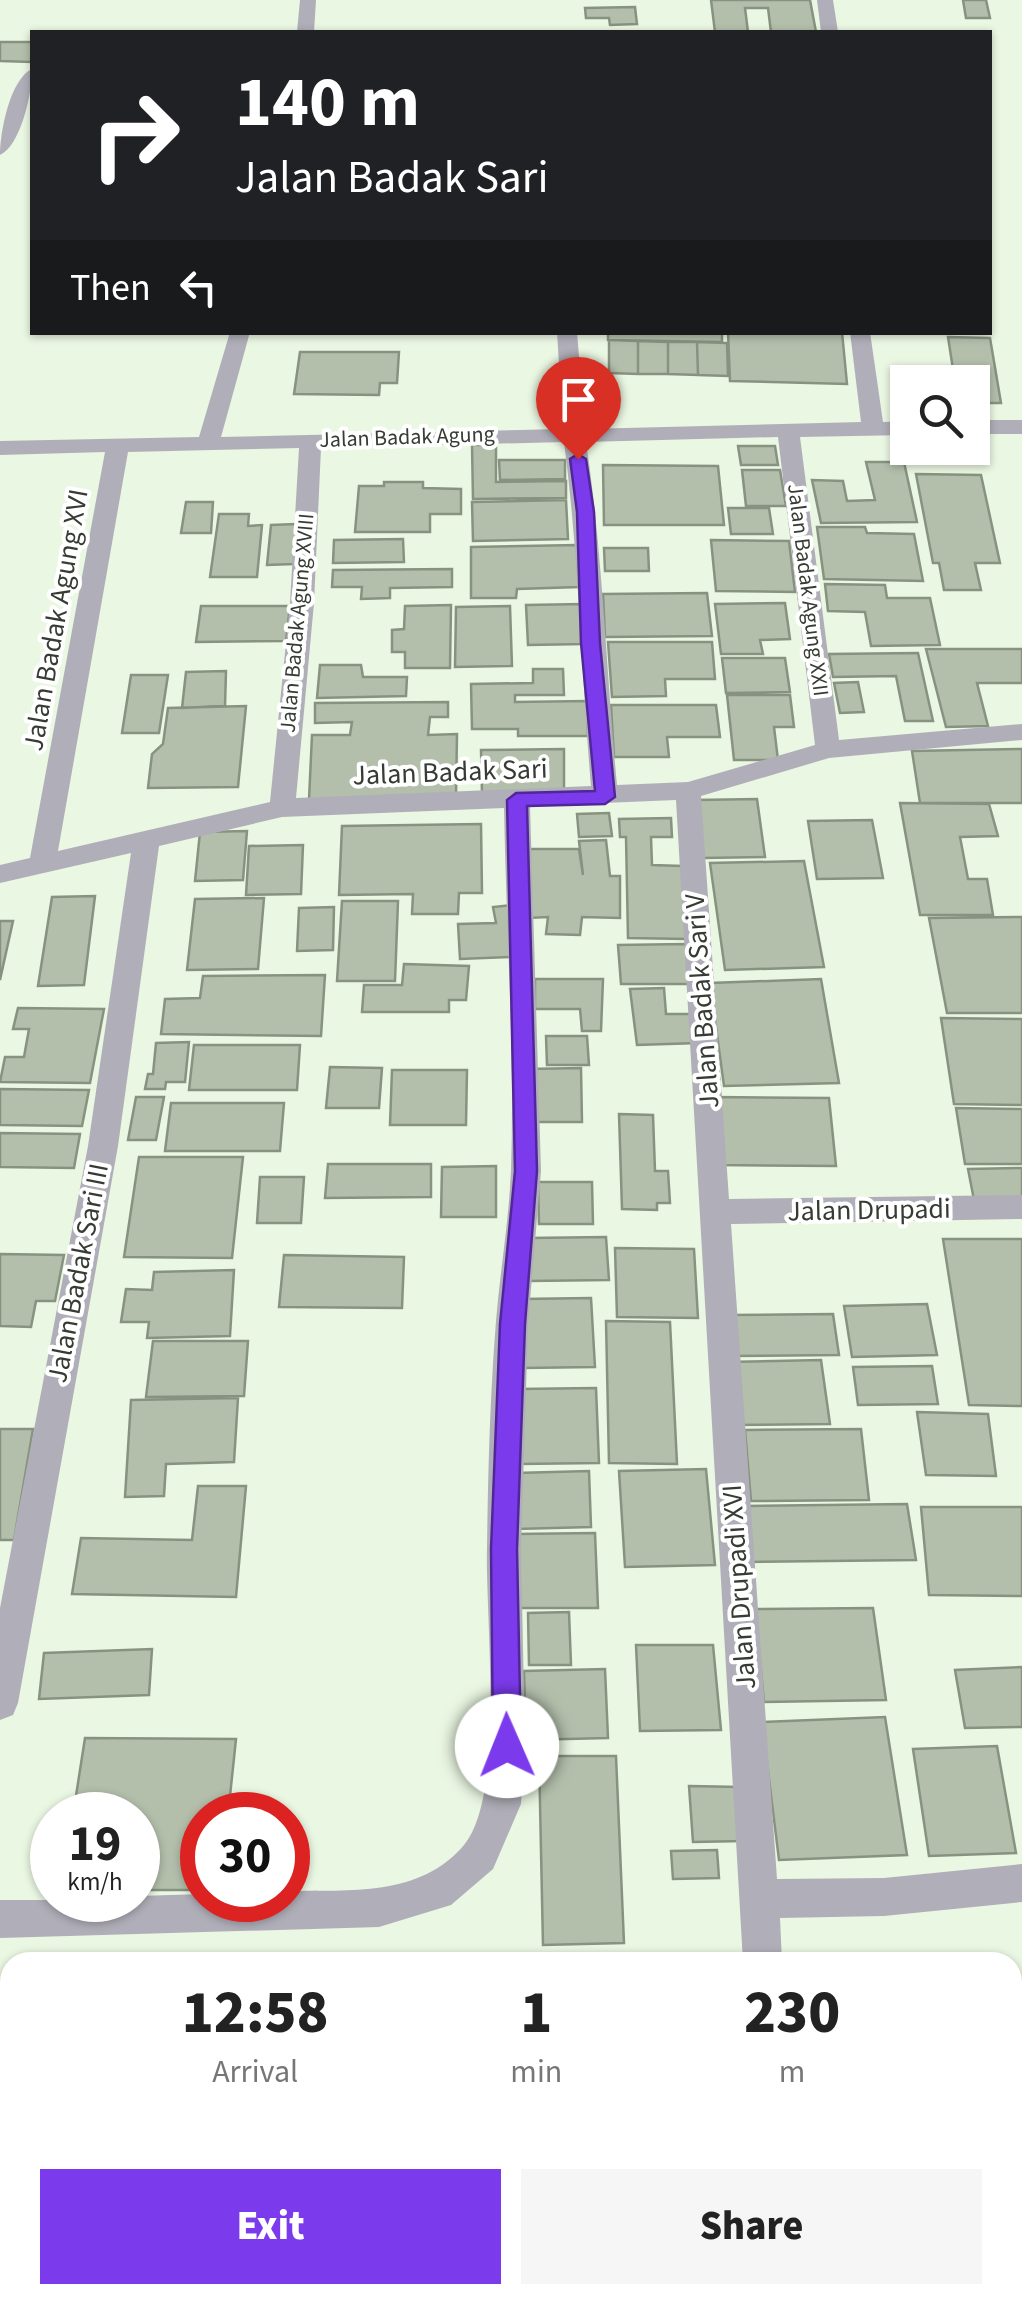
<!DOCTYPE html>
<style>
body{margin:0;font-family:"Source Sans 3",sans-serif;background:#f6f6f6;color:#222;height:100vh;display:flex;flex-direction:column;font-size:38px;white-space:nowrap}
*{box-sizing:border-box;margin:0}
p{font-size:32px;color:#767676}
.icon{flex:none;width:55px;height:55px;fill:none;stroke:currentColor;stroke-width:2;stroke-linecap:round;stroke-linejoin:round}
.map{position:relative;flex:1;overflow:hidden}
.side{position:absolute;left:0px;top:1952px;width:1022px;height:352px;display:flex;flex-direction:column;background:#fff;border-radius:30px 30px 0 0;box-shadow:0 2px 8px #0004}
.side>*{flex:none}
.banner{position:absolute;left:30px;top:30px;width:962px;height:305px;border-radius:0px;box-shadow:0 2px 8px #0004;background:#202124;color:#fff;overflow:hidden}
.tools{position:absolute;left:890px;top:365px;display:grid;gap:20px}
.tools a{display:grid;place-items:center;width:100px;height:100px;border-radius:0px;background:#fff;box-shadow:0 2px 8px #0004;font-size:50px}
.speed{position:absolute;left:30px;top:1792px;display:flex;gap:20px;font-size:50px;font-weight:700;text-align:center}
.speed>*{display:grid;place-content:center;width:130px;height:130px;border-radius:50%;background:#fff;box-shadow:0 2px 8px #0004;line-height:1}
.speed small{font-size:25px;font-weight:400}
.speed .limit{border:15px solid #d22;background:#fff;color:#111}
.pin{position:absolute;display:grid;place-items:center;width:85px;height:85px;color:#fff;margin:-102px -42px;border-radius:50% 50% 50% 0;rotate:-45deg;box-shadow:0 0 10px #0007}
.pin .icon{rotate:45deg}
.me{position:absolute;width:110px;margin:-55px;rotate:359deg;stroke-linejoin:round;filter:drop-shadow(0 0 8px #0008)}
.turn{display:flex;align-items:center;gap:35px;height:210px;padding:0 40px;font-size:45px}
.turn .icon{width:130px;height:130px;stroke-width:2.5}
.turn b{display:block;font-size:70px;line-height:85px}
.then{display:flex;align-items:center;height:95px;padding:0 40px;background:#0003;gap:20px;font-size:38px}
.eta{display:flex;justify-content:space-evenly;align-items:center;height:170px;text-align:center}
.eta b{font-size:60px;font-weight:800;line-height:70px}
.button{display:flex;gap:20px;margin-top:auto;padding:20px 40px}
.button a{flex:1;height:115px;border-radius:0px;background:#7c3aed;color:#fff;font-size:40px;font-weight:800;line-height:115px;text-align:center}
.button a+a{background:#f6f6f6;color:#222}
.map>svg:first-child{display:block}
</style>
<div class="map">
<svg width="1022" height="2303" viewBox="0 0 1022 2303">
<rect width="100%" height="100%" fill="#eaf7e2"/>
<path fill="#b3bfab" stroke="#879380" stroke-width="2.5" d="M711,0H810L816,32H771L768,8H745L748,32H715Z
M963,0H986L990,18H966Z
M635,7L637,24L610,25L609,18H586L585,8Z
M0,42H32L31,62L0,61Z
M608,332H722V342L608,340Z
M728,332H842L847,384L730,381Z
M948,337L990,338L1001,403H972V382H955Z
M609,340L638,341V374L609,373Z
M638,341L668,342V374H638Z
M668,342H697L698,375L668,374Z
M697,342L727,343L728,376L698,375Z
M300,352H399L397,383H380L379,395L294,394Z
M472,445H496V482L566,481V498L473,499Z
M738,446H775L778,465H741Z
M499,460H565V479L500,480Z
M866,462H904L917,522L821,523L812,480L843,481L847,501L875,500Z
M603,465L718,466L724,525H604Z
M742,470H780L786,506H746Z
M916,474L981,475L1000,563H975L981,590H944L939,563H933Z
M384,482H423V488L461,489V514H430V532H355L359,486H384Z
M566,500L568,539L473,541L472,502Z
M186,502H213L211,533H181Z
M728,508H769L773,534H731Z
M219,514H249L248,526L262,525L257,577H210Z
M296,524L294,564L267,565L271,525Z
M817,527H865L867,533L914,534L923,581L824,579Z
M403,539L404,562L333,563L334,540Z
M711,540L789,541L795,592L716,591Z
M577,545L579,587L517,589L516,598H471V547Z
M604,548H648L649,571H605Z
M452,569V587L390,588V598L361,599L362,587H332L333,570Z
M825,584L885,585L887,598H930L940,645L871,646L865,612L828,611Z
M707,593L712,636L605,637L603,594Z
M785,603L790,639L760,640L763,654H721L715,604Z
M583,604L585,644L528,645L526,605Z
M451,605L450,668H405V652H392V630L404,629L405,606Z
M201,606H290L286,641L196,642Z
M510,606L512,666L455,667L456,607Z
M608,642H712L715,679H665L666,696L612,697Z
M926,649H1022V683H977L988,726L946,727Z
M918,653L933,721H905L896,676L833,677L829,654Z
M722,658H785L790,692L726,693Z
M320,665H361L363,677H407L406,696L317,698Z
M533,669H563L564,695H515V702L587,701L588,736H518V729H472L471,684L533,683Z
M226,671L225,706L182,708L186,672Z
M131,675H168L159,733H122Z
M858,682L864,712L840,713L834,683Z
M727,695H790L794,727H774L778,760H734Z
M448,702V717H430L428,735L457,734L456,797L309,800L312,735H350L352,722L315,723V703Z
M611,705H716L720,737H667L669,757H614Z
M246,706L238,787L148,788L152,754L163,744L168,708Z
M564,749V793L482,794L481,750Z
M1022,749V803H920L912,751Z
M757,799L765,857L703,858L696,800Z
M900,803L989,804L998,836L960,837L968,879H987L993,915H920Z
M609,813L612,836L579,837L577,814Z
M671,818L672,837H651L652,865L682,866L686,939L628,938L626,837H620L619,819Z
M872,820L883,878L817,879L808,821Z
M481,824L482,893H459L458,914H412L413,894L339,895L342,826Z
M247,831L243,880L195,881L200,832Z
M606,840L610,876H620V918L582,917L580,935L546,934L548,917L528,918L526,849H579L583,875L579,841Z
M303,845L301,894L246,895L249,846Z
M804,861L824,967L725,970L710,863Z
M95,896L84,985L38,986L52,897Z
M264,898L258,969L187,970L195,899Z
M342,901H398L395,981H337Z
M512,905L513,957L460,959L458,924L496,923L493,907Z
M334,907L333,950L297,951L299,908Z
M1022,917V1013H947L929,918Z
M0,921H13L0,980Z
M686,944L690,984H621L618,945Z
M404,964L469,966L466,1000H449V1012H362L364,985H402Z
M325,975L321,1036L161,1034L165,999L200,998L203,976Z
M535,979H603L601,1031H582L580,1009H535Z
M821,979L839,1083L724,1086L710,983Z
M664,988L666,1014H694L698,1043L637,1045L630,989Z
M18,1008L104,1009L90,1083L0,1082L5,1057H24L29,1029H13Z
M941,1018L1022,1019V1105L954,1104Z
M546,1036H587L589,1065H547Z
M189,1042L185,1082H166L165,1089H145L148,1074H153L156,1043Z
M194,1045H300L297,1090H189Z
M330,1067L382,1068L379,1108H326Z
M581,1068L582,1122H528L527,1069Z
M392,1070H467L466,1125H390Z
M0,1089L89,1090L82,1126L0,1125Z
M136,1097H164L156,1140H128Z
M713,1097L829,1098L836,1166L717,1165Z
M171,1103H284L280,1151H165Z
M956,1108L1022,1109V1164H965Z
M619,1114L653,1115L655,1171H668L670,1203H657V1210L622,1209Z
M0,1133L80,1134L74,1168L0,1167Z
M139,1157H243L232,1258L124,1257Z
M328,1164H431V1197L325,1198Z
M496,1166V1217H441L442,1167Z
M1022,1168V1199L974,1200L968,1169Z
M260,1177H304L301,1223H257Z
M538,1182H592L593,1224H539Z
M606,1237L609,1280L529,1281L528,1238Z
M943,1239H1022V1406L969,1405Z
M615,1248L694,1249L698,1318L617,1317Z
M0,1254L64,1255L55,1301H36L31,1327L0,1326Z
M284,1255L404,1257L402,1308L279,1307Z
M234,1270L230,1336L147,1338L149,1322H121L126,1289L152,1290L154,1272Z
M591,1298L595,1367L523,1368L521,1299Z
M927,1304L937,1355L852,1357L844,1306Z
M833,1314L839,1355L730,1356L726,1315Z
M606,1321L670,1322L677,1464L609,1463Z
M153,1341H248L244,1396L146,1397Z
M821,1360L830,1424L732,1425L726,1362Z
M932,1366L938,1404L858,1405L853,1367Z
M596,1388L599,1463L518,1464V1389Z
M238,1398L234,1462L166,1464L164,1496L125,1497L131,1400Z
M917,1412L988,1414L996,1476L926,1475Z
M0,1429H33L14,1540H0Z
M861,1429L869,1500L751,1501L745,1430Z
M706,1469L715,1565L625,1567L619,1471Z
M589,1471L591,1527L516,1529V1473Z
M198,1486H246L236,1597L72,1594L81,1538L192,1540Z
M907,1504L916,1560L748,1562L743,1506Z
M921,1507H1022V1596L929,1595Z
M595,1533L598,1608H517L516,1534Z
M873,1608L886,1700L764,1702L755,1609Z
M569,1612L571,1665H529L528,1613Z
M636,1645H713L721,1730L640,1731Z
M152,1649L149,1695L39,1699L44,1653Z
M1022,1667V1727L965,1728L955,1670Z
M605,1669L608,1738L526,1740L524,1671Z
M885,1717L907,1855L779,1860L762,1722Z
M85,1738L236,1739L228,1815H202V1890H138V1815H73Z
M997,1746L1016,1853L929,1856L913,1749Z
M539,1756H616L624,1943L543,1945Z
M689,1786L741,1787L744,1841L693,1842Z
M717,1850L719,1878L673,1879L671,1851Z
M1022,2170V2298L923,2303L922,2295H1012V2171Z
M3,2175H10V2278H0Z"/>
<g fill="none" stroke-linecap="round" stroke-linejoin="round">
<path fill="#b0afb9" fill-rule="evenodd" d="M300,0H316L314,32H297Z
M817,0H833L838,32H821Z
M32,69C33,90 21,146 0,155C0,132 10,79 32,69Z
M230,332H250L221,437L563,429L557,332H577L585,429L861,422L850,332H870L883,422L908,421V435L800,437L839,740L1022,724V740L829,758L701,796L729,1199L1022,1195V1219L731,1224L777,1879L884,1878L1022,1864V1902L884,1916L780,1918L782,1962H743L676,800L530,806L541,1171L528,1324L521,1549L525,1746L521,1804L493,1869L451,1905L379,1927L0,1938V1900H138V1896L202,1894V1900H288V1891C348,1890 421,1897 464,1845C506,1795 485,1616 487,1548C488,1472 490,1396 496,1321C500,1271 509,1221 511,1170C515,1050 506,928 504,808L282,817L159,846L118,1146L18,1703L13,1715L0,1720V1608L88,1146L131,853L0,883V865L30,858L105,452L0,455V441L199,437ZM778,437L815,745L688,782L617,785C606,671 603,555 586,442ZM564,442C579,556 581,672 591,786L296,798L314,603L321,448ZM299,448L290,603L270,802L58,851L128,452Z
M972,420H1022V434H972Z
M763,2295H807V2303H763Z"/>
</g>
<path fill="#7c3aed" stroke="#51269a" stroke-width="2.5" d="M578,454L586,459L594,512L600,643L615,797L605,804L527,806L537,1171L525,1324L517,1549L521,1746L517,1756L507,1760L497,1756L493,1746L491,1549L500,1324L515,1171L507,800L516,793L595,791L581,643L577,512L570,459Z"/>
<g text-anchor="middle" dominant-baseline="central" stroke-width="8" stroke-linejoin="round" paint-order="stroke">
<g font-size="22" fill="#363b33" stroke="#fff">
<text transform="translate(407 437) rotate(-2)">Jalan Badak Agung</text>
<text transform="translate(808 590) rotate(83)">Jalan Badak Agung XXII</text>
<text transform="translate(297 623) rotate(-85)">Jalan Badak Agung XVIII</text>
</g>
<g font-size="28" fill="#363b33" stroke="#fff">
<text transform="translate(56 620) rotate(-80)">Jalan Badak Agung XVI</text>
<text transform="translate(450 772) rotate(-2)">Jalan Badak Sari</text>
<text transform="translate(702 1001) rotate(-94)">Jalan Badak Sari V</text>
<text transform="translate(869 1210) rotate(-1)">Jalan Drupadi</text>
<text transform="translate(78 1273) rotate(-79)">Jalan Badak Sari III</text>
<text transform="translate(739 1587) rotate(-94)">Jalan Drupadi XVI</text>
</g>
</g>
</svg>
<div class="tools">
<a><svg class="icon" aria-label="search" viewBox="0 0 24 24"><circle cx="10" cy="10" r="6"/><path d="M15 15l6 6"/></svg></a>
</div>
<div class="speed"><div>19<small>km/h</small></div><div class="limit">30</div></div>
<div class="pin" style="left:578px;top:459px;background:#d93025"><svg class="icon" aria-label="arrive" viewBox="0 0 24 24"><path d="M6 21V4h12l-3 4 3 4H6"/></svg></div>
<svg class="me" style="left:507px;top:1746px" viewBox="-20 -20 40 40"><circle r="19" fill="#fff"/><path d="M0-13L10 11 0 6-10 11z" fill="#7c3aed"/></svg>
<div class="banner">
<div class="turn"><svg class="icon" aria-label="right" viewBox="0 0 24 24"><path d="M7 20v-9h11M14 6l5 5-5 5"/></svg><div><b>140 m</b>Jalan Badak Sari</div></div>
<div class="then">Then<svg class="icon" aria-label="left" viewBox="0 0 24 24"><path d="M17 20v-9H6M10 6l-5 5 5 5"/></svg></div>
</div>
<section class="side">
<div class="eta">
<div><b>12:58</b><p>Arrival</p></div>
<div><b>1</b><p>min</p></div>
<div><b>230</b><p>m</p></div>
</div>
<div class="button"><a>Exit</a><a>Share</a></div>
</section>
</div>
